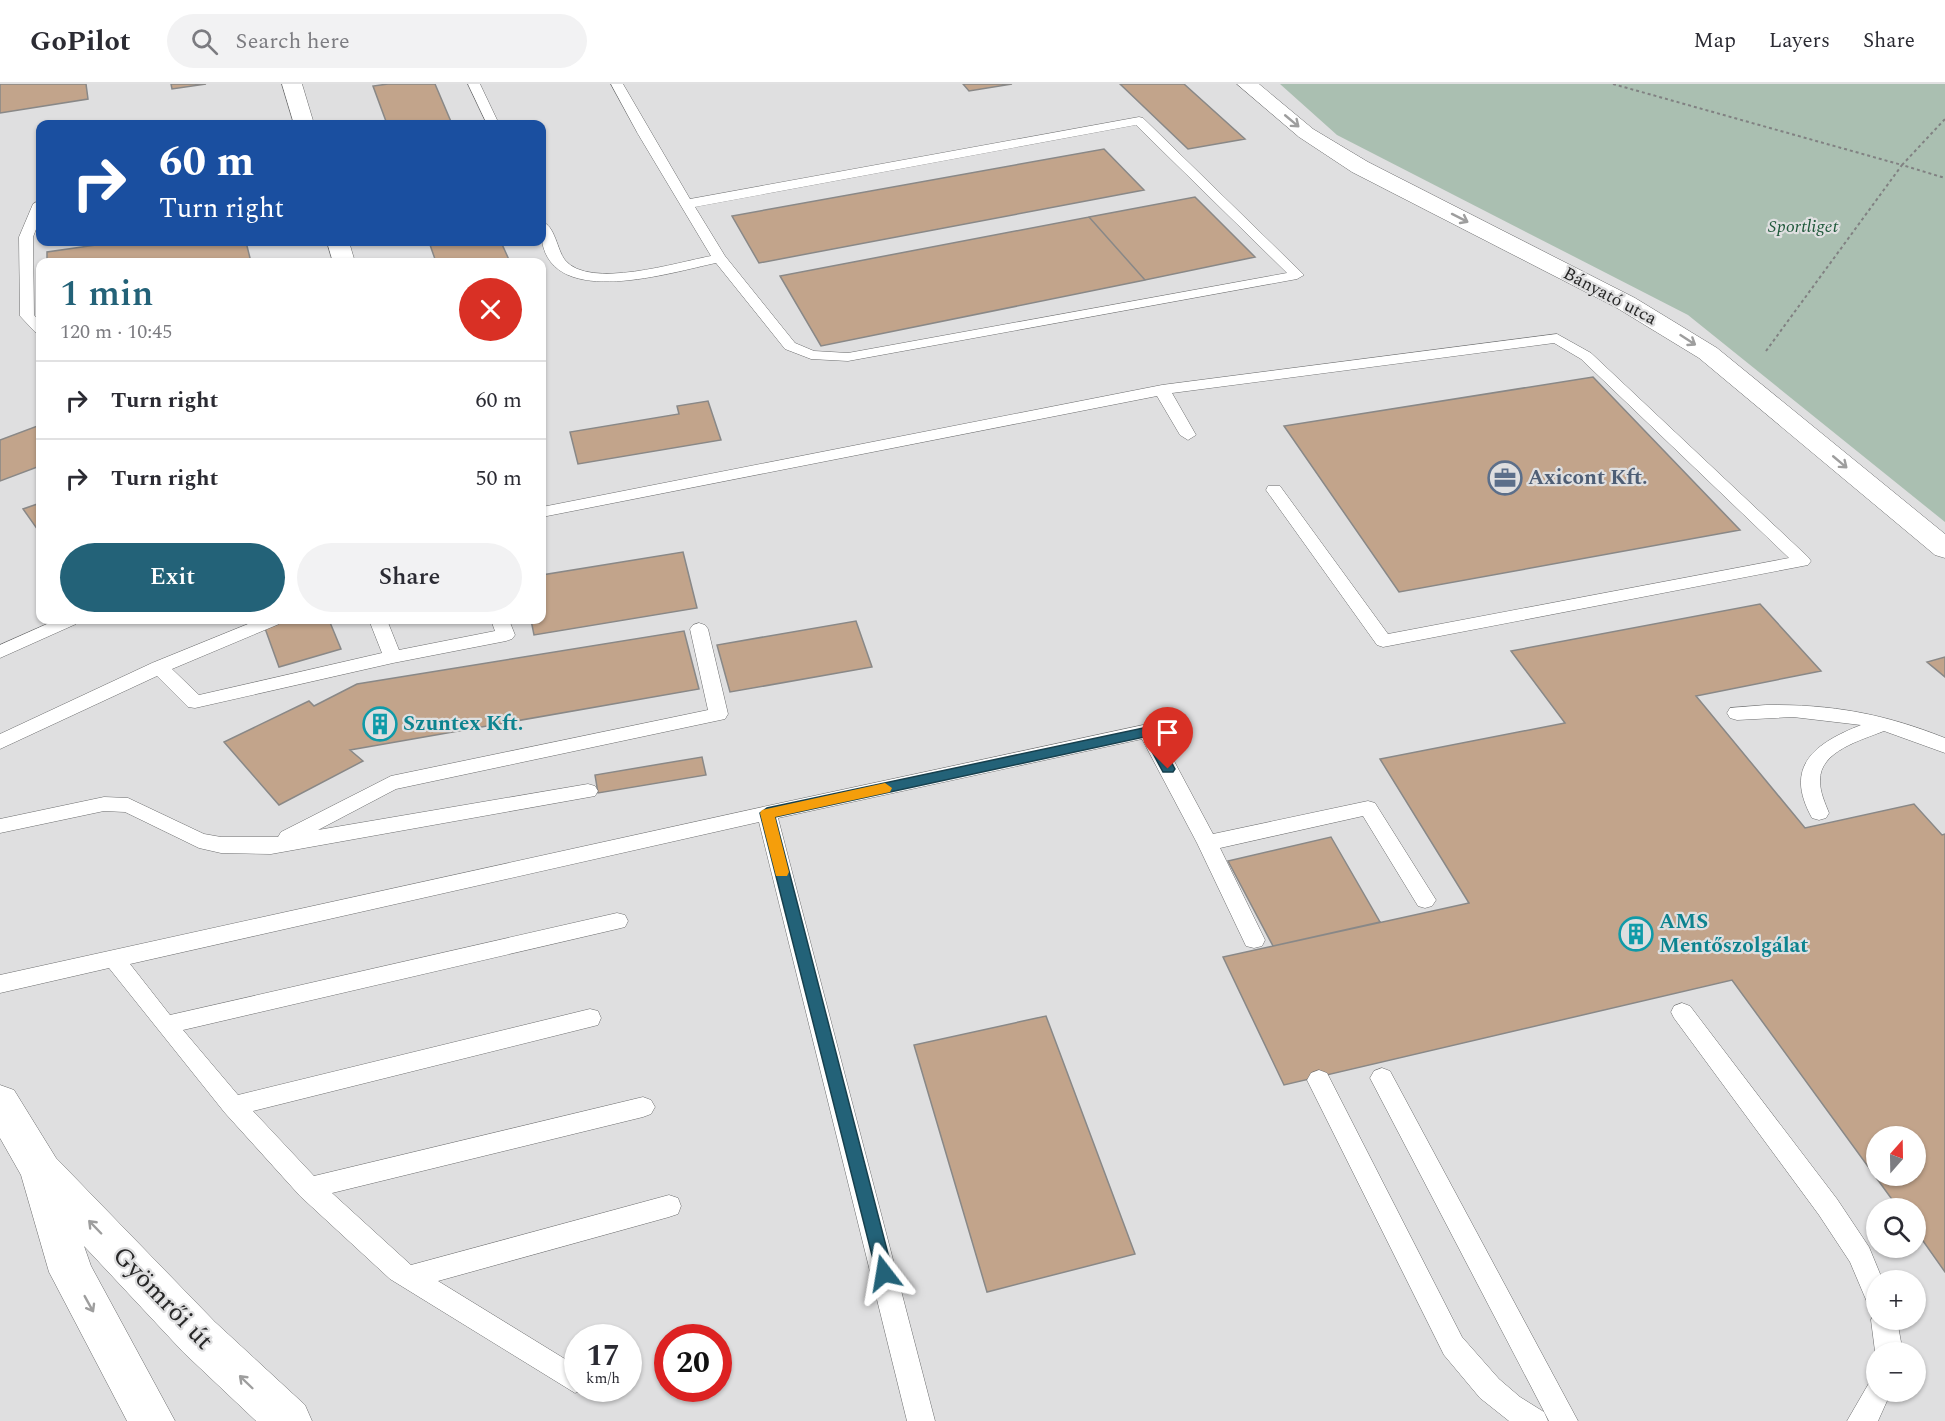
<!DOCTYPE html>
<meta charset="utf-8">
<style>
body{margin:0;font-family:Spectral,serif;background:#f2f2f3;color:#2b2b33;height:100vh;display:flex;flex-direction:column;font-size:22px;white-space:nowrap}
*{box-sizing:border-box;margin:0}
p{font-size:20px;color:#7c7c81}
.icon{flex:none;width:33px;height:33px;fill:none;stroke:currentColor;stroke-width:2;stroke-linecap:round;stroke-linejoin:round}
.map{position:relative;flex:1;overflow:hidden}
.details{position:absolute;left:36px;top:174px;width:510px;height:366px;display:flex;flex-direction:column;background:#fff;border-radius:12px;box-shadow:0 2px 4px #0004}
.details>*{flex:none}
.hud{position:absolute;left:36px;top:36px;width:510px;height:126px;border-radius:12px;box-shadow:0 2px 4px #0004;background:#1a4fa0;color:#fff;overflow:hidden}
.needle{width:39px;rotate:20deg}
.controls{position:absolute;left:1866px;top:1042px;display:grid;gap:12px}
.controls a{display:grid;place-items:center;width:60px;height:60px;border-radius:50%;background:#fff;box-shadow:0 2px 4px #0004;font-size:30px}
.speed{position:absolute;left:564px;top:1240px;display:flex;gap:12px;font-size:30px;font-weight:700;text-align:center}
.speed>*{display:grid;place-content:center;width:78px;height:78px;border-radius:50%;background:#fff;box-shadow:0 2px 4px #0004;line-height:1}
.speed small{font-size:15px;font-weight:400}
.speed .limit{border:9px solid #d22;background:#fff;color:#111}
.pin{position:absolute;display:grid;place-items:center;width:51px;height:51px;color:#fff;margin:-62px -26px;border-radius:50% 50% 50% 0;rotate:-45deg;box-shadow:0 0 6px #0007}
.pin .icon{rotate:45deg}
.me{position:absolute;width:66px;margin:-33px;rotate:346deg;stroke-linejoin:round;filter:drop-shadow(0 0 4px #0008)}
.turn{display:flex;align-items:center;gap:21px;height:126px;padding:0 24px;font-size:27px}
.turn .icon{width:78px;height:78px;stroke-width:2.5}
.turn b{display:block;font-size:42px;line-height:51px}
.round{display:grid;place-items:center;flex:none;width:63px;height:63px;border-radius:32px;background:#f2f2f3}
.overview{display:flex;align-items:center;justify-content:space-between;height:102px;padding:0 24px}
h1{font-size:36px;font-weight:600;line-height:45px;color:#236278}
.action{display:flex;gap:12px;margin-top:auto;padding:12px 24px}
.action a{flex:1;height:69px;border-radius:36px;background:#236278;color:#fff;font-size:24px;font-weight:600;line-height:69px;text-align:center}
.action a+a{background:#f2f2f3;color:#2b2b33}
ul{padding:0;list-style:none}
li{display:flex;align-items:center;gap:18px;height:78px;padding:0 24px;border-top:2px solid #e1e1e2}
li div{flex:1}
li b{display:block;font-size:22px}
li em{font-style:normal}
header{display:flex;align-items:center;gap:36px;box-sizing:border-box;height:84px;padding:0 30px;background:#fff;border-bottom:2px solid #e1e1e2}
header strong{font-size:28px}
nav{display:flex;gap:33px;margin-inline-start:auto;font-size:21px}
.search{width:420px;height:54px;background:#f2f2f3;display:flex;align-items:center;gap:15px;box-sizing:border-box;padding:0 21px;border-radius:33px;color:#7c7c81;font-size:22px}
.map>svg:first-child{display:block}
</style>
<header>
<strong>GoPilot</strong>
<div class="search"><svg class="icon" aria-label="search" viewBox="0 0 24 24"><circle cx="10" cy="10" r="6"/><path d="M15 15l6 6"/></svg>Search here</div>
<nav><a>Map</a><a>Layers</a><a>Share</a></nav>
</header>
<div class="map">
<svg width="1945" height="1337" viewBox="0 0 1945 1337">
<rect width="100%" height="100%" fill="#dfdfe0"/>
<path fill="#aabfb1" d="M1280,0H1945V438L1688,231L1337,51Z"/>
<path fill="#c2a48b" stroke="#898887" stroke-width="1.5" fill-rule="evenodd" d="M0,0H86L88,15L0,29Z
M171,0H206L172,5Z
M388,0H435L452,40H387L373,2Z
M963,0H1012L969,7Z
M1120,0H1184L1245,55L1188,65Z
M1104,65L1144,106L759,179L732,132Z
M1195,113L1255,173L1145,196L1089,133Z
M1089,133L1145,196L821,262L780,192Z
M117,158H246L251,178H47V168Z
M429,158H501L510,178H436Z
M1593,293L1740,446L1399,508L1284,342Z
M708,317L721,356L578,380L570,348L679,330L677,322Z
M40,341V382L0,397V356Z
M40,419V449L23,425Z
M683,468L697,524L534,551L531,536H542V491Z
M1760,520L1821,587L1696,612L1805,744L1914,720L1942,751L1945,750V1188L1916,1147V1125H1899L1732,896L1284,1001L1223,873L1469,819L1380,675L1565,639L1511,567ZM1876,1053H1916V1092H1876Z
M262,536H329L341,565L279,583Z
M856,537L872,583L730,608L717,561Z
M684,547L699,605L350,666L363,677L279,721L224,658L309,617L314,622L357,600Z
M1945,573V593L1927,578Z
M702,673L706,691L598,709L595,691Z
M1331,753L1380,838L1273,862L1228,777Z
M1046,932L1135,1170L987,1208L914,961Z"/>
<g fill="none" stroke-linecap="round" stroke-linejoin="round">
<defs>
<path id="service" d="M468,0H480L499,40H487Z
M611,0H623L690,115L1139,33L1143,34L1304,191L1297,195L848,277L811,275L785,265L716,179C672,188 553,226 542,157C541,151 542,144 542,138C555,141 557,166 565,176C589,206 678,178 711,172L638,50ZM1136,41L1287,189L848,269L814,267L795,259L725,172L695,123Z
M40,116V135L33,153L34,231L40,237V249L35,248L20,232L19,153L33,120Z
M1557,250L1591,269L1808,473L1811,477L1808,481L1383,563L1377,561L1266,406L1268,402H1280L1388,550L1789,474L1581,275L1554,259L1172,309L1196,351L1188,356L1180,351L1157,312L542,433V423L1162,301Z
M56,536H79L76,540L0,574V561Z
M258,536H282L279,540L172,585L199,611L382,569L369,536H387L399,566L495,547L491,536H509L515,551L512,555L506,557L393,579L195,624L188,623L157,592L0,665V650L152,579Z
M699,539L705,541L708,545L728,630L725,635L396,705L318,746L588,700L595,702L598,707L595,712L271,770L221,769L199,764L125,728L104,727L0,749V735L104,713L128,714L204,750L221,753H278L281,748L391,692L708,626L690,545L693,541Z
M1766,621C1832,620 1885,630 1945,654V669L1884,647C1862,656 1819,667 1820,697C1820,708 1825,719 1829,729L1826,734L1819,736L1812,734C1783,682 1815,659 1861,641L1793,633L1737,636L1730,634L1727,629L1730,624Z
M1148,640L1155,642L1158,647L1213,750L1368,717L1375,719L1436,816L1432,822L1425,824L1418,822L1363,732L1220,764L1265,856L1262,862L1254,864L1246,862L1197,759L1142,655L778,734L935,1337H907L759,738L130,880L170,931L617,829L625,831L628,837L625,843L617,845L183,946L238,1011L590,925L598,927L601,934L598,941L590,943L253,1027L314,1092L643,1013L651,1016L655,1023L651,1030L643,1033L332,1109L411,1181L669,1111L678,1114L681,1122L678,1130L669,1133L438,1197L578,1283V1305H584L575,1309L390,1195L300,1112L225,1029L109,884L0,909V891L767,722Z
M1682,919L1690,922L1837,1115L1869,1163L1883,1197H1876V1222L1867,1218L1850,1178L1819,1131L1674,934L1671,928L1674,922Z
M1382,984L1390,987L1578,1337H1549L1370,994L1374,987Z
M1319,986L1327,989L1462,1253L1499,1295L1520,1313L1544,1328L1548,1337H1509L1480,1314L1444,1271L1307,996L1311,989Z
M1875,1227H1876V1236H1897L1901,1258L1900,1269H1876V1275L1871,1236Z
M1876,1296V1308H1891L1878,1337H1847L1869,1299Z"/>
<path id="minor" d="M282,0H302L314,40H294Z
M1237,0H1259L1313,45L1368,78L1635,214L1717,264L1945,450V474L1935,471L1699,274L1617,224L1352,88L1299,53Z
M327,158H349L355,178H333Z"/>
<path id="tertiary" d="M0,1001L14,1006L56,1074L215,1238L305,1321L312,1337H256L183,1268L84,1162L91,1182L175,1337H127L49,1188L21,1091L0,1054Z"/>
</defs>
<use href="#service" stroke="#6c6d6e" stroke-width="1"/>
<use href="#minor" stroke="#6c6d6e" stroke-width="1"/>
<use href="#tertiary" stroke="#6c6d6e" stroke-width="1"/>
<path stroke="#818182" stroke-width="2" stroke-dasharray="3 3" stroke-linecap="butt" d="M1613,0L1902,81L1945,35
M1766,267L1902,81L1945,94"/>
<use href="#service" fill="#fff" fill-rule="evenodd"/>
<use href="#minor" fill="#fff" fill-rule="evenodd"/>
<use href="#tertiary" fill="#fff" fill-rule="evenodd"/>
</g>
<defs><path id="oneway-shaft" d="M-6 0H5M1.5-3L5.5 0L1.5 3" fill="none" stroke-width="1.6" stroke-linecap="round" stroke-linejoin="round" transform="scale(1.5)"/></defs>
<g stroke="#9e9e9e">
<use href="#oneway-shaft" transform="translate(1292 37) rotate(40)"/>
<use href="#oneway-shaft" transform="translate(1460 134) rotate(27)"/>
<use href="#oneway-shaft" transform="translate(1688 256) rotate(33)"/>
<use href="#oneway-shaft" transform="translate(1840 378) rotate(40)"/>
<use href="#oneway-shaft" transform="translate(95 1143) rotate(-134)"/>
<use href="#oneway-shaft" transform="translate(89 1220) rotate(61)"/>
<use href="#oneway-shaft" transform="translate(246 1298) rotate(-136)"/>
</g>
<path fill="#236278" stroke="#17404e" stroke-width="1.5" d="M1148,643L1153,644L1175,685L1173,688H1163L1144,653L775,733L893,1189L890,1195L884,1197L878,1195L760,729L767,724Z"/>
<path fill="#f59e0b" d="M885,699L892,704L890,708L775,733L789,788L787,792H776L760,729L762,726Z"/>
<defs>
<symbol id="office-ring" viewBox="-11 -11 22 22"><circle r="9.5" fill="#dfdfe0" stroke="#5c6f8a" stroke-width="1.5"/><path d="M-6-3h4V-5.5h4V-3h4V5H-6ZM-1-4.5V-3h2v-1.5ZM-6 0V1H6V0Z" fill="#5c6f8a"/></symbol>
<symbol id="building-ring" viewBox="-11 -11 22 22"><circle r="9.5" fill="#dfdfe0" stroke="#0f9aa8" stroke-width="1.5"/><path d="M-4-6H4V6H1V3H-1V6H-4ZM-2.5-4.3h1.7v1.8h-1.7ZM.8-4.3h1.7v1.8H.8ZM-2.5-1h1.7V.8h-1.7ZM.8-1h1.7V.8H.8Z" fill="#0f9aa8"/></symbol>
</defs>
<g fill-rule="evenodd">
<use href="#office-ring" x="1486" y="375" width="38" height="38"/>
<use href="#building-ring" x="361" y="621" width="38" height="38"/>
<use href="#building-ring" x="1617" y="831" width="38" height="38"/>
</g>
<g text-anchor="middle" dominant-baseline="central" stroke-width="4.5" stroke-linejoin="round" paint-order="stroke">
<g font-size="18" font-style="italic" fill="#1f583a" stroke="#dfdfe0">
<text x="1803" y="142">Sportliget</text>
</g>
<g font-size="18" fill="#272727" stroke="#dfdfe0">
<text transform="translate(1610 212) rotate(28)">Bányató utca</text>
</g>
<g font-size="21" font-weight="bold" fill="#4e5e75" stroke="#dfdfe0" text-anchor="start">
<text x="1528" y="394">Axicont Kft.</text>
</g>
<g font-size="21" font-weight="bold" fill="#0d838f" stroke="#dfdfe0" text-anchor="start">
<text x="403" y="640">Szuntex Kft.</text>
<text x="1659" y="838">AMS<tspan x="1659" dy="24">Mentőszolgálat</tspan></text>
</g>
<g font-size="26" fill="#272727" stroke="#dfdfe0">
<text transform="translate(163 1214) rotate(46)">Gyömrői út</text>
</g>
</g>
</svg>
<div class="controls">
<a><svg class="needle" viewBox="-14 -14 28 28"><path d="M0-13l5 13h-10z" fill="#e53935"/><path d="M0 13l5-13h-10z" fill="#7c7c81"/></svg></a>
<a><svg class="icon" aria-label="search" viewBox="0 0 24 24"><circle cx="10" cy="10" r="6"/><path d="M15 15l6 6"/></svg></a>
<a>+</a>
<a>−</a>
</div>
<div class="speed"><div>17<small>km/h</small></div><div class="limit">20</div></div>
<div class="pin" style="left:1168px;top:685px;background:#d93025"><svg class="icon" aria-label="arrive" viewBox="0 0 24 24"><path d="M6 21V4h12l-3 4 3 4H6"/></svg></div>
<svg class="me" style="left:884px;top:1189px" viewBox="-20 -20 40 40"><path d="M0-17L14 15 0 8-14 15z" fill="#236278" stroke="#fff" stroke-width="4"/></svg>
<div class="hud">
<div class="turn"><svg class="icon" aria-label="right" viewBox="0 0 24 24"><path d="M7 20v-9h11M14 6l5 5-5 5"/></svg><div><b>60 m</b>Turn right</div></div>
</div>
<section class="details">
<div class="overview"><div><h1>1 min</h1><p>120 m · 10:45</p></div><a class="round" style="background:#d93025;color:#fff"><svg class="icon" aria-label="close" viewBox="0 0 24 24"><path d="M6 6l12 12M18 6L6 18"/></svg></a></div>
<ul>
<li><svg class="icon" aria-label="right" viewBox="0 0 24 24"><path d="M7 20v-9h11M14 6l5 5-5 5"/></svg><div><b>Turn right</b></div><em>60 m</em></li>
<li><svg class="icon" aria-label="right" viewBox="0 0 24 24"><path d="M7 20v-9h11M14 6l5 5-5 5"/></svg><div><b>Turn right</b></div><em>50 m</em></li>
</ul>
<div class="action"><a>Exit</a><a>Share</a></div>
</section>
</div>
